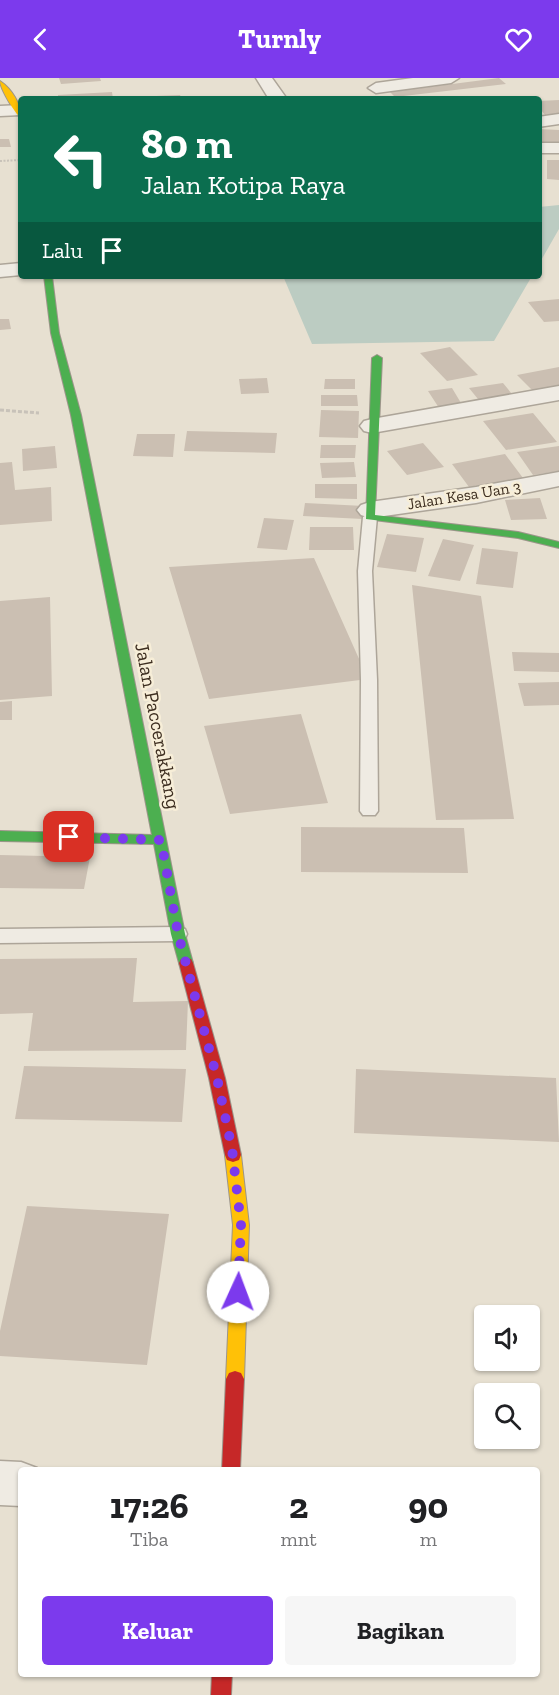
<!DOCTYPE html>
<html lang="id">
<style>
body{margin:0;font-family:"Zilla Slab",serif;background:#f6f6f6;color:#202124;height:100vh;display:flex;flex-direction:column;font-size:22px;white-space:nowrap}
*{box-sizing:border-box;margin:0}
p{font-size:20px;color:#757577}
.icon{flex:none;width:33px;height:33px;fill:none;stroke:currentColor;stroke-width:2;stroke-linecap:round;stroke-linejoin:round}
.map{position:relative;flex:1;overflow:hidden}
.drawer{position:absolute;left:18px;top:1389px;width:522px;height:210px;display:flex;flex-direction:column;background:#fff;border-radius:6px;box-shadow:0 2px 4px #0004}
.drawer>*{flex:none}
.banner{position:absolute;left:18px;top:18px;width:524px;height:183px;border-radius:6px;box-shadow:0 2px 4px #0004;background:#0b6e4f;color:#fff;overflow:hidden}
.buttons{position:absolute;left:474px;top:1227px;display:grid;gap:12px}
.buttons a{display:grid;place-items:center;width:66px;height:66px;border-radius:6px;background:#fff;box-shadow:0 2px 4px #0004;font-size:30px}
.pin{position:absolute;display:grid;place-items:center;width:51px;height:51px;color:#fff;margin:-26px;border-radius:12px;box-shadow:0 3px 9px #0006}
.me{position:absolute;width:66px;margin:-33px;rotate:2deg;stroke-linejoin:round;filter:drop-shadow(0 0 4px #0008)}
.turn{display:flex;align-items:center;gap:21px;height:126px;padding:0 24px;font-size:27px}
.turn .icon{width:78px;height:78px;stroke-width:2.5}
.turn b{display:block;font-size:42px;line-height:51px}
.then{display:flex;align-items:center;height:57px;padding:0 24px;background:#0003;gap:12px;font-size:22px}
.eta{display:flex;justify-content:space-evenly;align-items:center;height:102px;text-align:center}
.eta b{font-size:36px;font-weight:700;line-height:42px}
.primary-button{display:flex;gap:12px;margin-top:auto;padding:12px 24px}
.primary-button a{flex:1;height:69px;border-radius:6px;background:#7c3aed;color:#fff;font-size:24px;font-weight:700;line-height:69px;text-align:center}
.primary-button a+a{background:#f6f6f6;color:#202124}
header{display:flex;justify-content:space-between;align-items:center;height:78px;padding:0 24px;background:#7c3aed;color:#fff;font-size:27px;font-weight:700}
.map>svg:first-child{display:block}
</style>
<header><svg class="icon" aria-label="back" viewBox="0 0 24 24"><path d="M15 5l-7 7 7 7"/></svg>Turnly<svg class="icon" aria-label="heart" viewBox="0 0 24 24"><path d="M12 20l-8-8c-3-5 5-10 8-4 3-6 11-1 8 4z"/></svg></header>
<div class="map">
<svg width="559" height="1617" viewBox="0 0 559 1617">
<rect width="100%" height="100%" fill="#e7e0d1"/>
<path fill="#bcccc2" d="M559,127V151L539,186V129Z
M283,198H532L494,263L312,266Z"/>
<path fill="#cbbfb2" d="M59,0H100L101,3L61,6Z
M499,0L506,6L395,19L390,14Z
M112,14L113,21H58V17Z
M180,17L182,21H157L156,18Z
M559,22V36L545,37L538,28V23Z
M538,51L559,52V67H538Z
M0,61H9L11,69H0Z
M547,82H559V102L547,101Z
M559,221V243L544,244L528,224Z
M0,241H9L11,251L0,252Z
M450,269L478,297L447,303L420,275Z
M559,289V311L536,316L517,297Z
M267,300L269,315L241,316L239,301Z
M325,301H355V311H324Z
M503,305L516,321L482,326L469,310Z
M452,310L464,330L441,333L428,313Z
M321,317H357L358,328H321Z
M321,332L359,333L358,360L319,359Z
M533,335L557,364L506,372L483,343Z
M187,353L277,355L275,375L184,373Z
M137,356H175L173,379L133,378Z
M423,365L444,389L407,397L387,373Z
M321,367H356L355,380H320Z
M55,368L57,390L23,393L22,371Z
M559,368V393L533,397L517,374Z
M505,376L523,400L469,409L452,386Z
M12,384L15,412L51,409L52,443L0,447V385Z
M354,384L356,399L322,400L320,385Z
M315,406H357V421L315,420Z
M540,420L547,441L511,442L505,422Z
M305,425L364,428L363,441L303,438Z
M264,440L294,442L287,472L257,470Z
M310,449H353L354,472H309Z
M387,456L424,460L416,494L377,489Z
M443,461L474,467L460,503L428,498Z
M482,470L518,474L513,510L476,506Z
M314,480L368,601L209,621L169,489Z
M412,507L481,518L514,741L436,742Z
M50,519L52,618L0,622V523Z
M512,574L559,575V594L514,593Z
M559,604V627L524,628L518,605Z
M12,623V642H0V624Z
M301,636L328,725L230,736L204,648Z
M301,749L464,750L468,795L301,794Z
M0,777L90,779L84,811L0,810Z
M137,880L133,924L188,923L186,972L28,973L33,935L0,936V881Z
M24,988L186,991L182,1044L15,1041Z
M356,991L556,1000L559,1064L354,1055Z
M27,1128L169,1136L147,1287L0,1278V1253Z"/>
<g fill="none" stroke-linecap="round" stroke-linejoin="round">
<defs>
<path id="lane" d="M370,435L377,439L372,493L377,602L378,733L375,737H363L360,733L361,602L358,493L363,439Z
M178,849L185,851L187,856L185,861L178,863L0,865V851Z"/>
<path id="street" d="M256,0H272L287,21H269Z
M413,0H459L451,5L376,15L368,10L376,5Z
M21,27V37L0,38V28Z
M559,36V46L538,49V39Z
M538,65H559V75H538Z
M21,185V197L0,199V187Z
M559,308V322L372,355L364,353L360,348L364,343L372,341Z
M559,394V408L476,425L370,440L361,437L357,432L361,427L370,424L476,409Z
M0,1383L21,1384L37,1390L38,1392H21V1428L0,1427Z"/>
<path id="fast" d="M44,198H52L59,255L81,337L185,856L193,885L191,889H181L179,885L171,856L154,766L0,763V753L152,757L71,337L51,255Z
M377,277L382,280L375,437L518,454L559,464V470L518,460L366,441L372,280Z"/>
<path id="slow" d="M0,3C12,11 21,26 21,40C15,36 0,10 0,3Z
M233,1070L239,1072L241,1077L249,1147L244,1301L241,1307L235,1309L229,1307L226,1301L233,1147L225,1077L227,1072Z"/>
<path id="jam" d="M186,880L191,881L193,885L225,1000L241,1077L239,1082L233,1084L227,1082L225,1077L209,1000L179,885L181,881Z
M235,1293L241,1295L244,1301L240,1392H222L226,1301L229,1295Z
M212,1596H232L231,1617H211Z"/>
</defs>
<use href="#lane" stroke="#ada599" stroke-width="3"/>
<use href="#street" stroke="#ada599" stroke-width="3"/>
<use href="#fast" stroke="#9c958a" stroke-width="2"/>
<use href="#slow" stroke="#9c958a" stroke-width="2"/>
<use href="#jam" stroke="#9c958a" stroke-width="2"/>
<path stroke="#c8c2b9" stroke-width="2" stroke-dasharray="2 1.5" stroke-linecap="butt" d="M0,83L21,82"/>
<path stroke="#c8c2b9" stroke-width="3" stroke-dasharray="4 2" stroke-linecap="butt" d="M0,332L39,335"/>
<use href="#lane" fill="#efebe3" fill-rule="evenodd"/>
<use href="#street" fill="#efebe3" fill-rule="evenodd"/>
<use href="#fast" fill="#4caf50" fill-rule="evenodd"/>
<use href="#slow" fill="#ffc107" fill-rule="evenodd"/>
<use href="#jam" fill="#c62828" fill-rule="evenodd"/>
</g>
<g fill="none" stroke-linecap="round" stroke-linejoin="round">
<path stroke="#7c3aed" stroke-width="10" stroke-dasharray="0 18" d="M69,759L161,762L178,856L217,1000L232,1071L241,1147L238,1214"/>
</g>
<g text-anchor="middle" dominant-baseline="central" stroke-width="5" stroke-linejoin="round" paint-order="stroke">
<g font-size="16" fill="#3d2e20" stroke="#f7eed8">
<text transform="translate(464 417) rotate(-9)">Jalan Kesa Uan 3</text>
</g>
<g font-size="20" fill="#3d2e20" stroke="#f7eed8">
<text transform="translate(158 648) rotate(79)">Jalan Paccerakkang</text>
</g>
</g>
</svg>
<div class="buttons">
<a><svg class="icon" aria-label="sound" viewBox="0 0 24 24"><path d="M4 9h4l5-4v14l-5-4H4zM17 9q2 3 0 6"/></svg></a>
<a><svg class="icon" aria-label="search" viewBox="0 0 24 24"><circle cx="10" cy="10" r="6"/><path d="M15 15l6 6"/></svg></a>
</div>
<div class="pin" style="left:69px;top:759px;background:#d93025"><svg class="icon" aria-label="arrive" viewBox="0 0 24 24"><path d="M6 21V4h12l-3 4 3 4H6"/></svg></div>
<svg class="me" style="left:238px;top:1214px" viewBox="-20 -20 40 40"><circle r="19" fill="#fff"/><path d="M0-13L10 11 0 6-10 11z" fill="#7c3aed"/></svg>
<div class="banner">
<div class="turn"><svg class="icon" aria-label="left" viewBox="0 0 24 24"><path d="M17 20v-9H6M10 6l-5 5 5 5"/></svg><div><b>80 m</b>Jalan Kotipa Raya</div></div>
<div class="then">Lalu<svg class="icon" aria-label="arrive" viewBox="0 0 24 24"><path d="M6 21V4h12l-3 4 3 4H6"/></svg></div>
</div>
<section class="drawer">
<div class="eta">
<div><b>17:26</b><p>Tiba</p></div>
<div><b>2</b><p>mnt</p></div>
<div><b>90</b><p>m</p></div>
</div>
<div class="primary-button"><a>Keluar</a><a>Bagikan</a></div>
</section>
</div>
